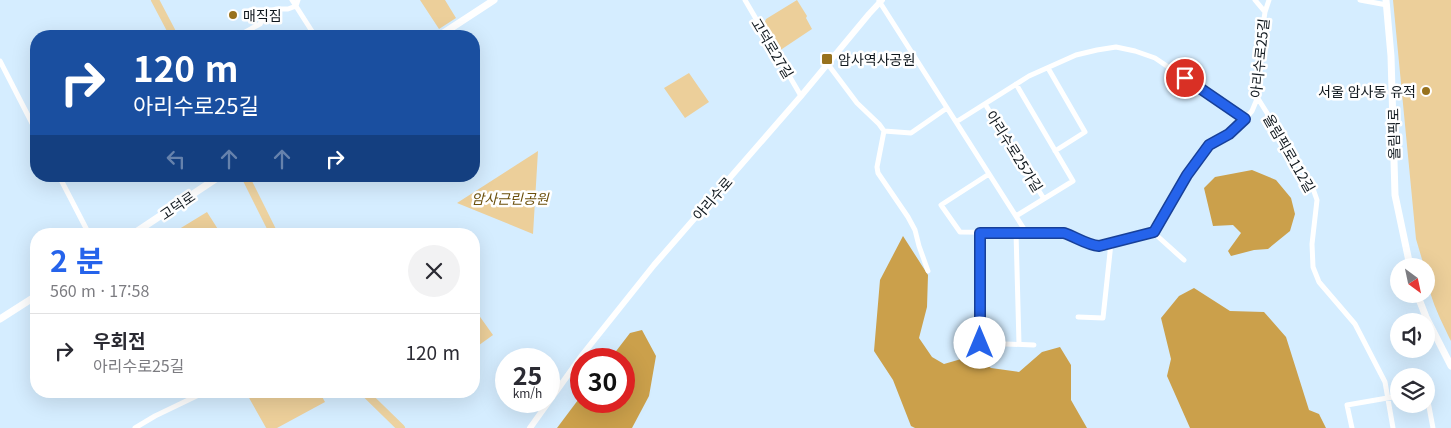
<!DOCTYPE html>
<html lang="ko">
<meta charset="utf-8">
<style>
body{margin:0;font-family:Georgia,"Noto Sans KR",serif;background:#f2f2f3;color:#2b2b33;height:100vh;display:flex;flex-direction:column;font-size:19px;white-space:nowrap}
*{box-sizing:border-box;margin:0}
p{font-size:16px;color:#7c7c81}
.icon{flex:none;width:28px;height:28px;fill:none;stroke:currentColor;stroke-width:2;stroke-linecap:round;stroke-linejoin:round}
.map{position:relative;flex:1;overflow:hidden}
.panel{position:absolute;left:30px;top:228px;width:450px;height:170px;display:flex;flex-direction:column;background:#fff;border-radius:20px;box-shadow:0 5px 20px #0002}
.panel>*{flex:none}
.banner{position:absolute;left:30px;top:30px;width:450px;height:152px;border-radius:20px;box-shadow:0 5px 20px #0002;background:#1a4fa0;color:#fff;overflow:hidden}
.needle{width:32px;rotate:147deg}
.controls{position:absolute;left:1390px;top:258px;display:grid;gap:10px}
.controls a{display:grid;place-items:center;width:45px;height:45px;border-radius:50%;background:#fff;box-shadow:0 5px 20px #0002;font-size:25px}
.speed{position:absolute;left:495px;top:348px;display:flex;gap:10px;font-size:25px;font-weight:700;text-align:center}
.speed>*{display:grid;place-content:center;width:65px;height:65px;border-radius:50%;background:#fff;box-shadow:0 5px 20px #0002;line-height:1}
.speed small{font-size:12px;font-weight:400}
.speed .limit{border:8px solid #d22;background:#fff;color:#111}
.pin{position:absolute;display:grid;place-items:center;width:42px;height:42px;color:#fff;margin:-21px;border:2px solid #fff;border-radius:50%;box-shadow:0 1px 5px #0007}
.me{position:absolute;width:55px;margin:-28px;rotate:0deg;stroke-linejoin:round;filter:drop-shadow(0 0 4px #0008)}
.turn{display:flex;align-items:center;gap:18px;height:105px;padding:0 20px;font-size:22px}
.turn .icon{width:65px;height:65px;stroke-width:2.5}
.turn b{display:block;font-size:35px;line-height:42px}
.lanes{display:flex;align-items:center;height:48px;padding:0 20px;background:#0003;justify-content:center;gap:25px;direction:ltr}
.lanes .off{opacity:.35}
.round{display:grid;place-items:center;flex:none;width:52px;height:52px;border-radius:26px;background:#f2f2f3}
.summary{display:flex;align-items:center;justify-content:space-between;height:85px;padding:0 20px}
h1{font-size:30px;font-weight:700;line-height:38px;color:#2563eb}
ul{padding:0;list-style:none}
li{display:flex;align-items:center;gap:15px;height:75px;padding:0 20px;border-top:1px solid #e1e1e2}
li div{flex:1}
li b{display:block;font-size:19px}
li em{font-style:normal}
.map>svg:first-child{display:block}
</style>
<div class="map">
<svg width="1451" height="428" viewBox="0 0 1451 428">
<rect width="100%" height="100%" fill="#d5edff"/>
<path fill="#eccf9a" d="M420,0H445L456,18L439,29Z
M797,0L807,16L806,18L812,29L779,51L764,24L766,19Z
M1393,0H1451V341C1440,318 1426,292 1426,266H1424L1416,239Z
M689,73L709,102L685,118L664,88Z
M538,151L533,234L457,203Z
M207,212L221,234H171Z
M478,314L493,335L475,348L474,346V316Z
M258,391H319L325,402L277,428H266L248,396Z"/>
<path fill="#cba04b" d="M1252,170L1276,180L1291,198L1295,214L1290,231L1268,249L1254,250L1231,256L1228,251L1241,233L1233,225L1213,226L1204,188L1215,177Z
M903,236L928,275L927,307L919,338L932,357L944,364L975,355L991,368L1019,372L1042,352L1060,347L1071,365V400L1087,428H915L911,426L893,380L874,351L880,280Z
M1194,288L1230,311L1264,312L1286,337L1309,410L1319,414L1326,428H1190L1167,376L1171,359L1161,318L1179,296Z
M642,330L656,356L649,396L632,428H557L581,396V401H624V359H610L630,333Z"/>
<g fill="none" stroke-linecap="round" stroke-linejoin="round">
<path stroke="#fff" stroke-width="5" d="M292,0L315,36
M745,0L801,96
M1360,0L1387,5
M879,1L1026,232
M1265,12L1269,0
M238,36L260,24L268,12L276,9H288L296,6L298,0
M0,61L36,131
M827,63L857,103L879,124L884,131L877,167L878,173L908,217L915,230L919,246L928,271
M1048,68L1085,132L1055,151
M1257,97L1311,183L1317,200L1312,244L1313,267L1319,282L1355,324L1385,382L1393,428
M985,104L1044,199
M956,122L1029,76L1076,55L1097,50L1116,47L1135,51L1155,58L1245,119
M884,131L911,133L947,108
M989,174L941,205L960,232L1064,233C1076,237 1087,245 1099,246L1154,233L1184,260
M59,176L89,234
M1016,216L1073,181L1016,84
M1016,232L1019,344
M980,233L981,343L1034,345
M1154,233L1187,175L1209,145L1229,134L1245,119L1252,111L1257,99L1259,52L1265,12L1255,0
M1078,317L1103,318L1111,243
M1426,391L1433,428
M135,428L155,416L207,391
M1352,428L1347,405L1399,396"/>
<path stroke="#fff" stroke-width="6" d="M530,428L583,354L654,265L801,96L869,14L882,0"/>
<path stroke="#fff" stroke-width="7" d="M1386,0L1391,56L1395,195L1410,266
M439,36L494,0
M133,234L220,176
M1417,294L1426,317L1451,366
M0,319L36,296"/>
<path stroke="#ecd2a0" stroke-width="8" d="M155,0L174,36
M245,176L274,234
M363,391L401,428"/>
</g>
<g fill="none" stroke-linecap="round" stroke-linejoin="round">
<defs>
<path id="route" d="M980,343V233H1064C1076,237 1087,245 1099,246L1154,232L1187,175L1209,145L1229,134L1245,119L1185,78"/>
</defs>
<use href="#route" stroke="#184099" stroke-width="12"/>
<use href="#route" stroke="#2563eb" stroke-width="9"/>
</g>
<g fill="#98721d" stroke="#fff" stroke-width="2">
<circle cx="233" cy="15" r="5"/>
<rect x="821" y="53" width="12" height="12" rx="2.5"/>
<circle cx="1426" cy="91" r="5"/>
</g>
<g text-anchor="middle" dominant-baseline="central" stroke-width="5" stroke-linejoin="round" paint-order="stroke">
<g font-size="14" fill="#10181e" stroke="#fff" text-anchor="start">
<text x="243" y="15">매직짐</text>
<text x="838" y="59">암사역사공원</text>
<text x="1416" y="91" text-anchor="end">서울 암사동 유적</text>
</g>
<g font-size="14" fill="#10181e" stroke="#fff">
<text transform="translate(773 48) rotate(59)">고덕로27길</text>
<text transform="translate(1259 58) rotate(-84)">아리수로25길</text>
<text transform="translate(1393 134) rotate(-91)">올림픽로</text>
<text transform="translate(1015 151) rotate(58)">아리수로25가길</text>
<text transform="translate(1290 153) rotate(60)">올림픽로112길</text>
<text transform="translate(712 198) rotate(-49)">아리수로</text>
<text transform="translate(177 205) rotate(-34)">고덕로</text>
</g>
<g font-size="14" font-style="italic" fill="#6b4f0b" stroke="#fff">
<text x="510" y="198">암사근린공원</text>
</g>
</g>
</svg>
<div class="controls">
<a><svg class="needle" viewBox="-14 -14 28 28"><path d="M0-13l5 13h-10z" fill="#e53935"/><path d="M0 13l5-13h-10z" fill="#7c7c81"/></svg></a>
<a><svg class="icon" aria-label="sound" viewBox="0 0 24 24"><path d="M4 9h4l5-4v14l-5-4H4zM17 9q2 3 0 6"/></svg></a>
<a><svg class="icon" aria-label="layers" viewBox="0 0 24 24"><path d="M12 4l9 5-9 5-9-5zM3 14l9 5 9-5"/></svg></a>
</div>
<div class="speed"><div>25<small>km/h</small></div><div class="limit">30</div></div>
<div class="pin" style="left:1185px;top:78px;background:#d93025"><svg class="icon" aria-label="arrive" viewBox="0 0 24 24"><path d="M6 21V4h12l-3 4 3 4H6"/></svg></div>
<svg class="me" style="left:980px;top:343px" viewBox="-20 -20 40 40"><circle r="19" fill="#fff"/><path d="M0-13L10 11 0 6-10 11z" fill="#2563eb"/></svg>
<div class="banner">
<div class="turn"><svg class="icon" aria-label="right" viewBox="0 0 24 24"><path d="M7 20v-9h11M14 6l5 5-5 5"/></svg><div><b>120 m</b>아리수로25길</div></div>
<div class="lanes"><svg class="icon off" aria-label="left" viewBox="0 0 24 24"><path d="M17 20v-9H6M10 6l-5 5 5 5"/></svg><svg class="icon off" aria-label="ahead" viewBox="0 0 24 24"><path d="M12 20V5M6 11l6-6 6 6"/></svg><svg class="icon off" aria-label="ahead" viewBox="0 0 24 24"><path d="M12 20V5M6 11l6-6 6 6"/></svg><svg class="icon" aria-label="right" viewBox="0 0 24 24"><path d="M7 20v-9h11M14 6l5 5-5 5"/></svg></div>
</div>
<section class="panel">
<div class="summary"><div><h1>2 분</h1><p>560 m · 17:58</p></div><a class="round"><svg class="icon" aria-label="close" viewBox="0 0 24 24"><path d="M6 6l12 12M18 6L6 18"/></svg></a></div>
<ul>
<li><svg class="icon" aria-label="right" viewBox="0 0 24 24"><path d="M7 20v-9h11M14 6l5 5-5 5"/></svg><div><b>우회전</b><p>아리수로25길</p></div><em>120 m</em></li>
</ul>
</section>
</div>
